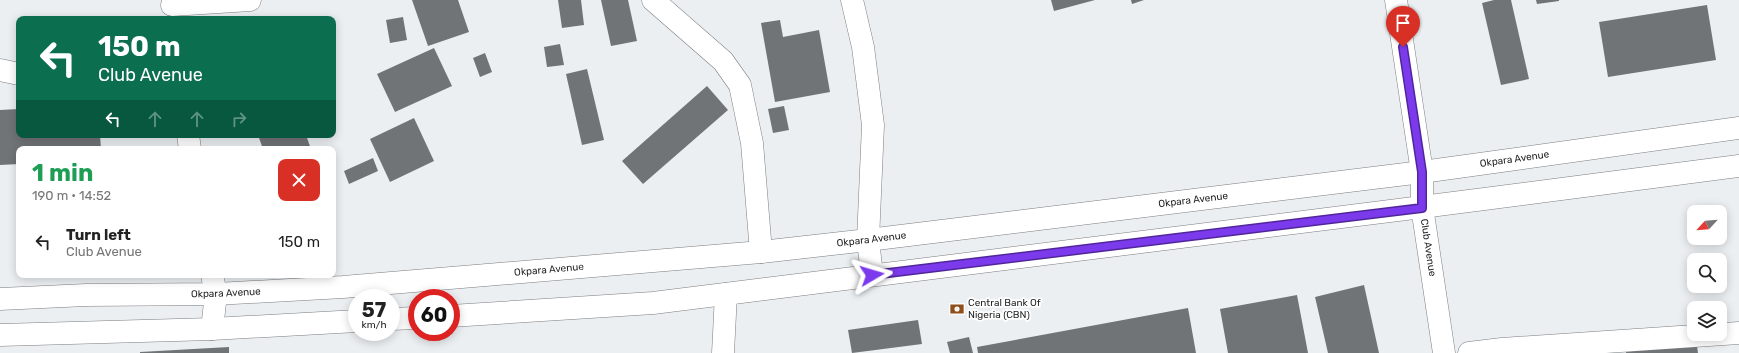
<!DOCTYPE html>
<meta charset="utf-8">
<style>
body{margin:0;font-family:Rubik,sans-serif;background:#f6f6f6;color:#222;height:100vh;display:flex;flex-direction:column;font-size:15px;white-space:nowrap}
*{box-sizing:border-box;margin:0}
p{font-size:13px;color:#767676}
.icon{flex:none;width:22px;height:22px;fill:none;stroke:currentColor;stroke-width:2;stroke-linecap:round;stroke-linejoin:round}
.map{position:relative;flex:1;overflow:hidden}
.drawer{position:absolute;left:16px;top:146px;width:320px;height:132px;display:flex;flex-direction:column;background:#fff;border-radius:8px;box-shadow:0 2px 10px #0003}
.drawer>*{flex:none}
.guide{position:absolute;left:16px;top:16px;width:320px;height:122px;border-radius:8px;box-shadow:0 2px 10px #0003;background:#0b6e4f;color:#fff;overflow:hidden}
.needle{width:26px;rotate:244deg}
.buttons{position:absolute;left:1687px;top:205px;display:grid;gap:8px}
.buttons a{display:grid;place-items:center;width:40px;height:40px;border-radius:8px;background:#fff;box-shadow:0 2px 10px #0003;font-size:20px}
.speed{position:absolute;left:348px;top:289px;display:flex;gap:8px;font-size:20px;font-weight:700;text-align:center}
.speed>*{display:grid;place-content:center;width:52px;height:52px;border-radius:50%;background:#fff;box-shadow:0 2px 10px #0003;line-height:1}
.speed small{font-size:10px;font-weight:400}
.speed .limit{border:6px solid #d22;background:#fff;color:#111}
.pin{position:absolute;display:grid;place-items:center;width:34px;height:34px;color:#fff;margin:-41px -17px;border-radius:50% 50% 50% 0;rotate:-45deg;box-shadow:0 0 4px #0007}
.pin .icon{rotate:45deg}
.me{position:absolute;width:44px;margin:-22px;rotate:83deg;stroke-linejoin:round;filter:drop-shadow(0 0 3px #0008)}
.turn{display:flex;align-items:center;gap:14px;height:84px;padding:0 16px;font-size:18px}
.turn .icon{width:52px;height:52px;stroke-width:2.5}
.turn b{display:block;font-size:28px;line-height:34px}
.lanes{display:flex;align-items:center;height:38px;padding:0 16px;background:#0003;justify-content:center;gap:20px;direction:ltr}
.lanes .off{opacity:.35}
.round{display:grid;place-items:center;flex:none;width:42px;height:42px;border-radius:8px;background:#f6f6f6}
.overview{display:flex;align-items:center;justify-content:space-between;height:68px;padding:0 16px}
h1{font-size:24px;font-weight:700;line-height:30px;color:#1e9e55}
ul{padding:0;list-style:none}
li{display:flex;align-items:center;gap:12px;height:56px;padding:0 16px}
li div{flex:1}
li b{display:block;font-size:15px}
li em{font-style:normal}
.map>svg:first-child{display:block}
</style>
<div class="map">
<svg width="1739" height="353" viewBox="0 0 1739 353">
<rect width="100%" height="100%" fill="#ebeff2"/>
<path fill="#717477" d="M412,0H458L469,32L428,46Z
M558,0H581L584,25L562,28Z
M601,0H628L637,41L611,46Z
M1051,0H1095L1054,11Z
M1131,0H1144L1132,4Z
M1494,0H1511L1529,79L1501,85L1482,3Z
M1536,0H1559V1L1537,4Z
M1707,5L1716,60L1608,77L1599,22Z
M403,17L407,40L390,43L386,20Z
M780,20L783,37L819,30L830,92L775,102L761,23Z
M560,44L564,65L547,67L544,47Z
M434,48L452,86L395,112L377,74Z
M485,53L492,72L480,77L473,58Z
M587,69L604,140L582,145L566,74Z
M707,86L728,110L643,184L622,161Z
M784,106L789,130L773,133L768,109Z
M19,109V135H100L101,149H19V164L0,165V110Z
M414,118L434,161L390,182L370,139Z
M258,135H306L311,149H263Z
M373,158L378,171L349,184L344,171Z
M1364,285L1379,353H1328L1315,297Z
M1297,295L1308,353H1228L1220,309Z
M1188,308L1196,353H978L977,347Z
M918,320L922,344L852,353L848,330Z
M969,337L973,353H950L947,342Z
M1696,339L1698,353H1626V352Z
M229,347V353H140V352Z"/>
<g fill="none" stroke-linecap="round" stroke-linejoin="round">
<defs>
<g id="minor">
<path d="M653,0L723,61L740,85L752,143L761,252"/>
<path d="M852,0L863,47L873,125L868,240L872,275"/>
<path id="s1" d="M1396,0L1422,172V207L1444,353"/>
<path d="M172,5L250,0"/>
<path d="M0,70L19,74"/>
<path d="M188,135L190,149"/>
<path d="M212,329L216,294L212,275"/>
<path d="M723,353L726,294"/>
<path d="M1469,353L1502,349L1739,333"/>
</g>
<g id="major">
<path id="s2" d="M0,299L86,295L216,294L343,287L761,252L868,240L1422,172L1739,128"/>
<path d="M451,316L653,303L1422,207L1739,166"/>
<path d="M391,319L417,318"/>
<path d="M0,335L212,329L357,321"/>
</g>
</defs>
<use href="#minor" stroke="#7b7e81" stroke-width="23"/>
<use href="#major" stroke="#7b7e81" stroke-width="23"/>
<use href="#minor" stroke="#fff" stroke-width="22"/>
<use href="#major" stroke="#fff" stroke-width="22"/>
</g>
<g fill="none" stroke-linecap="round" stroke-linejoin="round">
<defs>
<path id="route" d="M872,275L1422,208V172L1403,47"/>
</defs>
<use href="#route" stroke="#51269a" stroke-width="10"/>
<use href="#route" stroke="#7c3aed" stroke-width="7"/>
</g>
<defs>
<symbol id="bank-bare" viewBox="-9 -9 18 18"><path d="M-6-4H6V4H-6ZM0-2.3a2.3 2.3 0 1 0 0 4.6a2.3 2.3 0 1 0 0-4.6Z" fill="#904f1a" stroke="#fff" stroke-width="2.5" paint-order="stroke"/></symbol>
</defs>
<g fill-rule="evenodd">
<use href="#bank-bare" x="947" y="299" width="20" height="20"/>
</g>
<g text-anchor="middle" dominant-baseline="central" stroke-width="3.5" stroke-linejoin="round" paint-order="stroke">
<g font-size="10" fill="#1f2022" stroke="#fff">
<text stroke="none"><textPath href="#s2" startOffset="1522">Okpara Avenue</textPath></text>
<text stroke="none"><textPath href="#s2" startOffset="1198">Okpara Avenue</textPath></text>
<text stroke="none"><textPath href="#s2" startOffset="874">Okpara Avenue</textPath></text>
<text stroke="none"><textPath href="#s1" startOffset="250">Club Avenue</textPath></text>
<text stroke="none"><textPath href="#s2" startOffset="550">Okpara Avenue</textPath></text>
<text stroke="none"><textPath href="#s2" startOffset="226">Okpara Avenue</textPath></text>
</g>
<g font-size="10" fill="#1f2022" stroke="#fff" text-anchor="start">
<text x="968" y="303">Central Bank Of<tspan x="968" dy="12">Nigeria (CBN)</tspan></text>
</g>
</g>
</svg>
<div class="buttons">
<a><svg class="needle" viewBox="-14 -14 28 28"><path d="M0-13l5 13h-10z" fill="#e53935"/><path d="M0 13l5-13h-10z" fill="#767676"/></svg></a>
<a><svg class="icon" aria-label="search" viewBox="0 0 24 24"><circle cx="10" cy="10" r="6"/><path d="M15 15l6 6"/></svg></a>
<a><svg class="icon" aria-label="layers" viewBox="0 0 24 24"><path d="M12 4l9 5-9 5-9-5zM3 14l9 5 9-5"/></svg></a>
</div>
<div class="speed"><div>57<small>km/h</small></div><div class="limit">60</div></div>
<div class="pin" style="left:1403px;top:47px;background:#d93025"><svg class="icon" aria-label="arrive" viewBox="0 0 24 24"><path d="M6 21V4h12l-3 4 3 4H6"/></svg></div>
<svg class="me" style="left:872px;top:275px" viewBox="-20 -20 40 40"><path d="M0-17L14 15 0 8-14 15z" fill="#7c3aed" stroke="#fff" stroke-width="4"/></svg>
<div class="guide">
<div class="turn"><svg class="icon" aria-label="left" viewBox="0 0 24 24"><path d="M17 20v-9H6M10 6l-5 5 5 5"/></svg><div><b>150 m</b>Club Avenue</div></div>
<div class="lanes"><svg class="icon" aria-label="left" viewBox="0 0 24 24"><path d="M17 20v-9H6M10 6l-5 5 5 5"/></svg><svg class="icon off" aria-label="ahead" viewBox="0 0 24 24"><path d="M12 20V5M6 11l6-6 6 6"/></svg><svg class="icon off" aria-label="ahead" viewBox="0 0 24 24"><path d="M12 20V5M6 11l6-6 6 6"/></svg><svg class="icon off" aria-label="right" viewBox="0 0 24 24"><path d="M7 20v-9h11M14 6l5 5-5 5"/></svg></div>
</div>
<section class="drawer">
<div class="overview"><div><h1>1 min</h1><p>190 m · 14:52</p></div><a class="round" style="background:#d93025;color:#fff"><svg class="icon" aria-label="close" viewBox="0 0 24 24"><path d="M6 6l12 12M18 6L6 18"/></svg></a></div>
<ul>
<li><svg class="icon" aria-label="left" viewBox="0 0 24 24"><path d="M17 20v-9H6M10 6l-5 5 5 5"/></svg><div><b>Turn left</b><p>Club Avenue</p></div><em>150 m</em></li>
</ul>
</section>
</div>
